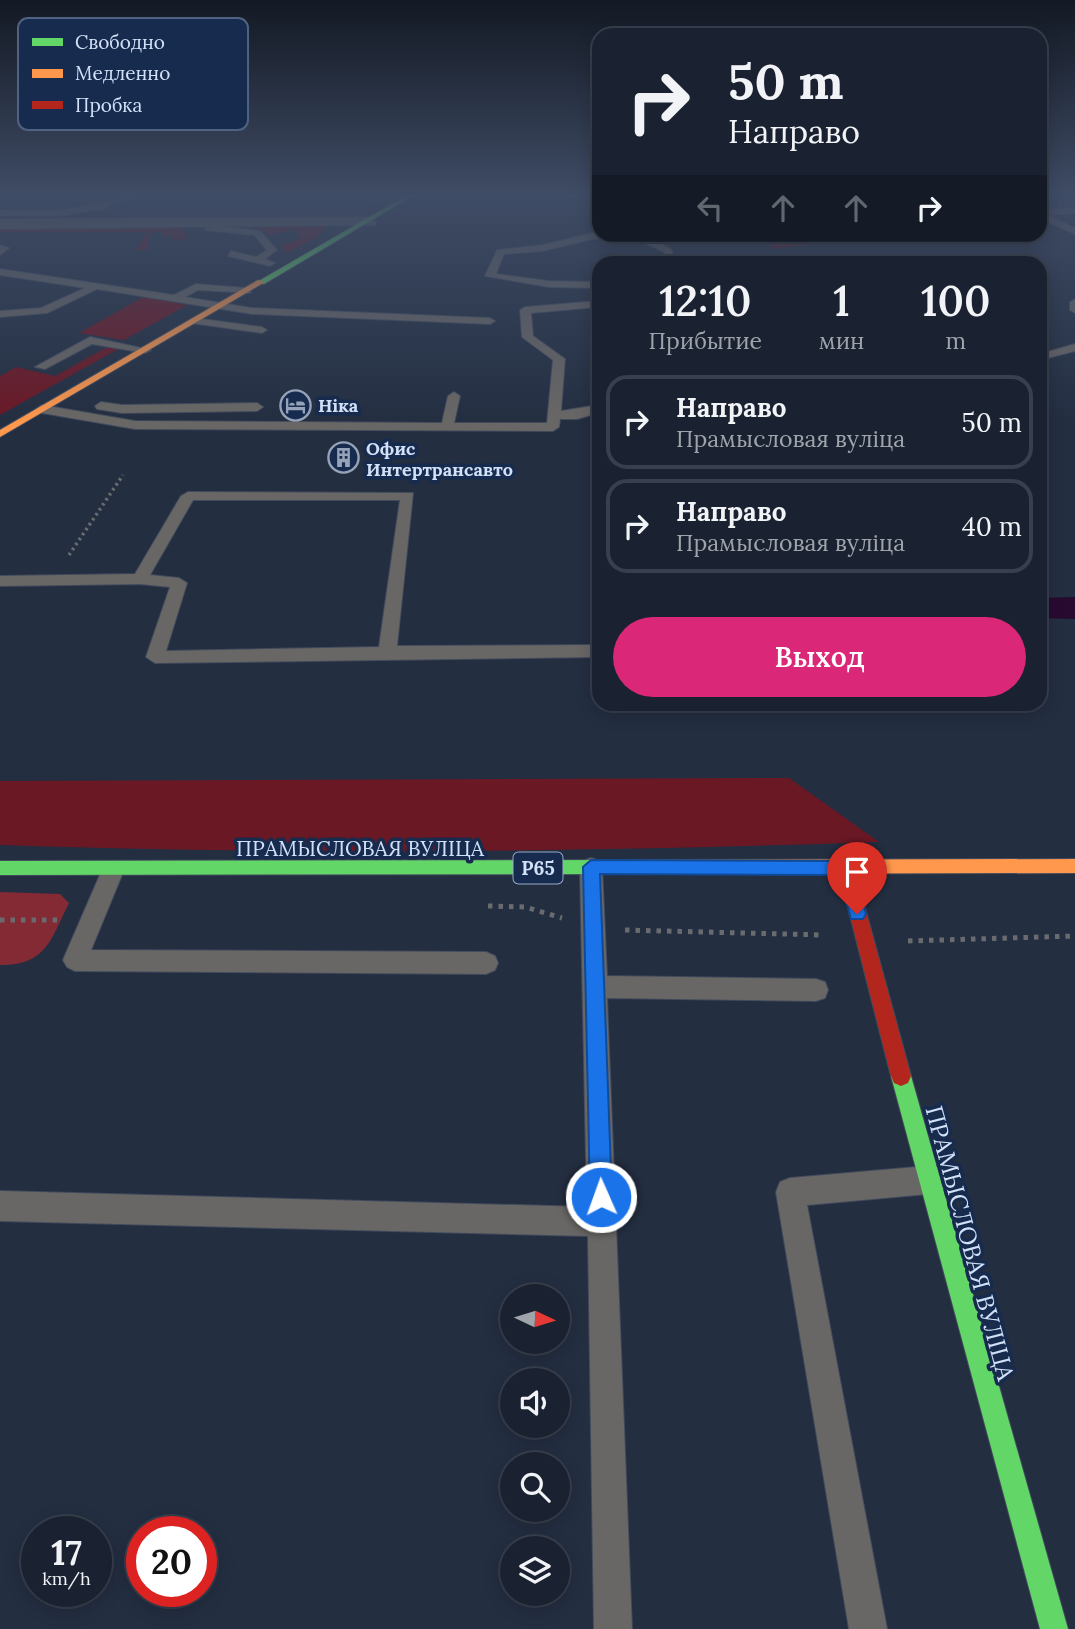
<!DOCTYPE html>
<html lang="ru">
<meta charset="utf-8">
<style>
body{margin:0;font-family:Lora,serif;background:#232a39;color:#f1f3f6;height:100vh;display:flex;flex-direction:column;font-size:26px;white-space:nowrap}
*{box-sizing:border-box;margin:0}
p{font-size:23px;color:#9fa4ab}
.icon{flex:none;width:38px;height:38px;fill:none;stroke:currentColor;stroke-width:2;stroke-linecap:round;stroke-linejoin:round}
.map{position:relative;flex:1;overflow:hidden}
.side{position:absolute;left:592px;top:256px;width:455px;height:455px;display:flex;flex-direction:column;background:#1a2231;border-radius:21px;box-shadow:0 4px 18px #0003,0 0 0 2px #383f4d}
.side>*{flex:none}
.top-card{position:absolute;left:592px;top:28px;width:455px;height:214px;border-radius:21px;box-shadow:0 4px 18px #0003,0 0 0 2px #383f4d;background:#1a2231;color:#f1f3f6;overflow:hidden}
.needle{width:46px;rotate:94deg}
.buttons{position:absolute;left:500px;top:1284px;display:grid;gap:14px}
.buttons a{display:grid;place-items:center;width:70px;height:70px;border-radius:50%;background:#1a2231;box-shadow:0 4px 18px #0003,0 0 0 2px #383f4d;font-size:35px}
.speed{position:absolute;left:21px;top:1516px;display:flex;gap:14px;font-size:35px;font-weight:700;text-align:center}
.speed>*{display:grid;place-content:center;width:91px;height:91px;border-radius:50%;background:#1a2231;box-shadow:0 4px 18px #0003,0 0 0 2px #383f4d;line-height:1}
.speed small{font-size:18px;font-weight:400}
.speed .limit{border:10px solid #d22;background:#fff;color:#111}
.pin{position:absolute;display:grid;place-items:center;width:60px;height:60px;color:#fff;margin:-72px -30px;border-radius:50% 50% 50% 0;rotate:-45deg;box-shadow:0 0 7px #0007}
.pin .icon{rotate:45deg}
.me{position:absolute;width:77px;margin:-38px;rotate:358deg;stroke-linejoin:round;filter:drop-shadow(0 0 5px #0008)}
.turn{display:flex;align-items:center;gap:24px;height:147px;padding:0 21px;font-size:32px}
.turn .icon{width:91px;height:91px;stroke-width:2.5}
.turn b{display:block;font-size:49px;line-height:60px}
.lanes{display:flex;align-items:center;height:66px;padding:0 21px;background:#0003;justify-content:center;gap:35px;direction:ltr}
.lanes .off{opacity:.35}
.eta{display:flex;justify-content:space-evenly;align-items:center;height:119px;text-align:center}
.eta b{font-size:42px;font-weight:600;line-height:49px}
.button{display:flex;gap:14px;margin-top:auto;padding:14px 21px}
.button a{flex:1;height:80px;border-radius:42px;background:#db2777;color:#fff;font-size:28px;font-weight:600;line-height:80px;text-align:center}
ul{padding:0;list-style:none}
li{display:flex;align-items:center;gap:21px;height:94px;margin:0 14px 10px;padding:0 7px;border:4px solid #383f4d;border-radius:21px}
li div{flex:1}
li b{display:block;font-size:26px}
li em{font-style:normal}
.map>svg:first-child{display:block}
</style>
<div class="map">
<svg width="1075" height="1629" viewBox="0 0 1075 1629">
<rect width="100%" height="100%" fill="#232e41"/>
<path fill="#6b1825" d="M186,225L187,228L182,230L187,239L174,240L172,235L164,237L161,231L149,233L148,249L136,251L147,232H0V226Z
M223,226H326L318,237L286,253L281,246L302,238L295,229L269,235L256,227Z
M853,234L889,235L772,249L767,237Z
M145,296L187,305L124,340L79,333Z
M109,346L120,348L0,415V376L16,367L55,376Z
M789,778L879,842C586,852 293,855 0,845V781Z"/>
<path fill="#832a34" d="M0,892L60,894L69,903C51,939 46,966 0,965Z"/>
<path fill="#280a31" d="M1075,597V619L1040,618V598Z"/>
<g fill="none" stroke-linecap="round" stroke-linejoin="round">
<defs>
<path id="lane" d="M143,194H171L116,201L106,208L60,216H0V210C20,210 41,212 61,210C90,207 114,197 143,194Z
M375,194H383L376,202H370Z
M411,194H598V198L415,196Z
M1075,207V213L1047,215L1075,228V234L1040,218V211Z
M208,225L260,231L277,250L265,259L275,263L270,266L228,256L231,251L256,257L267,250L254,235L205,230Z
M592,233L641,234L671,249L676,262H667L664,252L634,238L592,239L543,251L504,254L496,274L549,281L598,282V288L549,287L485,276L497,250L543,245Z
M920,234H932L938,239L930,241Z
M0,245L9,248L0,255Z
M0,269L174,295L196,284L247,288L251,293L198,290L185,297L252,308L490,318L495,321L490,324L252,314L97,289L47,313L0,317V311L41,308L85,288L0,275Z
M1075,299V313L1070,310V302Z
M598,301V307L531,313L533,336L565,359L561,411L598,405V413L577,419H560L559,427L553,431L135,429L42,413L36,409L42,405L135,421L442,423L448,396L454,392L460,396L454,423H547L553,360L522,337L520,310L525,307Z
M195,318L262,327L267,330L262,333L191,323V319Z
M90,337L151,350L145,353L92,344L45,369L35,367Z
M1075,344V351L1040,360V354Z
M101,402L122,405L257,403L263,407L257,411L122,413L97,409L95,406Z
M188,492L413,493L397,646L598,645V657L155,663L146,657L170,587L140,584L0,586V576L135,574L181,496ZM193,500H400L379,647L166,651L187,583L179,578L150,575Z
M591,858L599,861L602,867L607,976L816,979L825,982L828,990L825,998L816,1001L607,998L632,1629H594L588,1236L0,1221V1191L587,1207L580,867L583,861Z
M113,861L121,864L124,870L91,950L486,952L495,956L498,963L495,970L486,974L75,971L67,967L63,960L102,870L105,864Z
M928,1166L938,1170L942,1180L938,1190L928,1194L807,1205L887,1629H849L776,1192L780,1182L790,1178Z"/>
<path id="street" d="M368,217L376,222L374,225L0,229V219Z"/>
<path id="fast" d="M409,194H416L264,284L257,282Z
M618,860L624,862L626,867L624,872L618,874L0,875V861Z
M901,1066L908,1069L911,1076L1068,1629H1040L891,1076L894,1069Z"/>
<path id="slow" d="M258,280L265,282L0,437V430Z
M1075,859V873L618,874L612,872L610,867L612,862L618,860Z"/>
<path id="jam" d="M846,861L852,863L854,868L911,1076L908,1083L901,1086L894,1083L891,1076L838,868L840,863Z"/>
</defs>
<use href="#lane" stroke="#424b5c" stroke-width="2"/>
<use href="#street" stroke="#424b5c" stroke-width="2"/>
<use href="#fast" stroke="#424b5c" stroke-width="2"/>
<use href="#slow" stroke="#424b5c" stroke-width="2"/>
<use href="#jam" stroke="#424b5c" stroke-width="2"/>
<path stroke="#696b6e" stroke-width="3.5" stroke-dasharray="2.5 3.5" stroke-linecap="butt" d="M69,555L123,475"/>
<path stroke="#696b6e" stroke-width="5" stroke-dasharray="4.5 6" stroke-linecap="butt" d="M488,906L525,907L562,918
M0,920H59
M625,930L823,935
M908,941L1075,936"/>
<use href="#lane" fill="#696765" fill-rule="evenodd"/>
<use href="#street" fill="#696765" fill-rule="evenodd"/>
<use href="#fast" fill="#63d668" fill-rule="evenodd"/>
<use href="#slow" fill="#ff974d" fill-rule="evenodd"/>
<use href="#jam" fill="#b3261e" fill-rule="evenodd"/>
</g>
<linearGradient id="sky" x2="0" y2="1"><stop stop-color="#131924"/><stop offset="0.46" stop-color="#3f4c65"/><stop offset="1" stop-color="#3f4c65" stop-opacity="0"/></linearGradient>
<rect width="1075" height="422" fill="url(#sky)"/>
<path fill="#1a73e8" stroke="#114b97" stroke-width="2" d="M591,860L846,861L854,868L866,914L863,919H851L839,875L600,874L612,1197L609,1204L601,1208L594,1204L590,1197L583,867Z"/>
<defs>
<symbol id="hotel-ring" viewBox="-11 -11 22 22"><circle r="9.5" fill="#162b4e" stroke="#95a2b8" stroke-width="1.5"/><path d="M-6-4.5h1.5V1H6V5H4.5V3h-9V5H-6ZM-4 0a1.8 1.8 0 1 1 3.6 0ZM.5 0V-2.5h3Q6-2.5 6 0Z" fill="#95a2b8"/></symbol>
<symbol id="building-ring" viewBox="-11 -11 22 22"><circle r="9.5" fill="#162b4e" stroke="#95a2b8" stroke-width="1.5"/><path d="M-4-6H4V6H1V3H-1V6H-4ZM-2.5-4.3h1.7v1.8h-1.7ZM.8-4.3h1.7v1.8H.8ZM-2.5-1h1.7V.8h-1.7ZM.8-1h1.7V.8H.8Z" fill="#95a2b8"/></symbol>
</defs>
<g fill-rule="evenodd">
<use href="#hotel-ring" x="278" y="388" width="35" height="35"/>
<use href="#building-ring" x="326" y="440" width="35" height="35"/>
</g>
<g text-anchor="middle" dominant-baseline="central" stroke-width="7" stroke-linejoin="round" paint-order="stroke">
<g font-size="18" font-weight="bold" fill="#d3e1f8" stroke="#162b4e" text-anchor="start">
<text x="318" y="405">Ніка</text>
<text x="366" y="448">Офис<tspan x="366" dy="21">Интертрансавто</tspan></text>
</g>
<rect fill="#162b4e" stroke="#9aaac5" stroke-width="2" x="513.5" y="852.5" width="49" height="31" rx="5"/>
<g font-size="19" font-weight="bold" fill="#d3e1f8">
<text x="538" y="868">Р65</text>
</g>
<g font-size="21" fill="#d3e1f8" stroke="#162b4e">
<text x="360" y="848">ПРАМЫСЛОВАЯ ВУЛІЦА</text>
</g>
<g font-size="24" fill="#d3e1f8" stroke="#162b4e">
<text transform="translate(970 1243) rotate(75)">ПРАМЫСЛОВАЯ ВУЛІЦА</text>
</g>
</g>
<rect x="18" y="18" width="230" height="112" rx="10" fill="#162b4e" stroke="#4f6281" stroke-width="2"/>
<rect x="32" y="38" width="31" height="8" fill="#63d668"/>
<rect x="32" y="69" width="31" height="9" fill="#ff974d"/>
<rect x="32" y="101" width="31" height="8" fill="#b3261e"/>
<g font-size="19" fill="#d3e1f8">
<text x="75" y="49">Свободно</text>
<text x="75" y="80">Медленно</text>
<text x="75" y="112">Пробка</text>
</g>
</svg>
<div class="buttons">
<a><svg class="needle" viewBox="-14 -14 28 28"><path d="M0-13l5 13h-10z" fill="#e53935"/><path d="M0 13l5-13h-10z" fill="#9fa4ab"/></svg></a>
<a><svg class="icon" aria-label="sound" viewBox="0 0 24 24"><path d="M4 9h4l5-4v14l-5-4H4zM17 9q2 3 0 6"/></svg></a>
<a><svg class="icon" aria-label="search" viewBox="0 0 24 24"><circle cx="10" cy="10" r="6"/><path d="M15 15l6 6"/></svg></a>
<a><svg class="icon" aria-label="layers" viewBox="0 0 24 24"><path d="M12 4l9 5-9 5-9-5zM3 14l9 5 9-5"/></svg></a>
</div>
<div class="speed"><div>17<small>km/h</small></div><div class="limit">20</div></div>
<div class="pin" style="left:857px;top:914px;background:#d93025"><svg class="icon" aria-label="arrive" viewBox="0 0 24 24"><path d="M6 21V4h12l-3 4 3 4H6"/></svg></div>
<svg class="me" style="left:601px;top:1197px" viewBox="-20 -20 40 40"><circle r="17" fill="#1a73e8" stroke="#fff" stroke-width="3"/><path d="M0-11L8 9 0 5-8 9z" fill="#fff"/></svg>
<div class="top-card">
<div class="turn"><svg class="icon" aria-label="right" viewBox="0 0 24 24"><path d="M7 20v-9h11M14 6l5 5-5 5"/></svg><div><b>50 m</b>Направо</div></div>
<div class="lanes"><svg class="icon off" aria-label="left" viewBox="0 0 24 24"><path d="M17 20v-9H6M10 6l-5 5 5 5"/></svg><svg class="icon off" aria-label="ahead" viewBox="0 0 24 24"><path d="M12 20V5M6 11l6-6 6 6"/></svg><svg class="icon off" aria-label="ahead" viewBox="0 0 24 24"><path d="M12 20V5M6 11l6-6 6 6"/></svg><svg class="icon" aria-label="right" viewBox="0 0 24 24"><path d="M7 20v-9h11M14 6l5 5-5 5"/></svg></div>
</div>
<section class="side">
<div class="eta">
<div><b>12:10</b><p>Прибытие</p></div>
<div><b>1</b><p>мин</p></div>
<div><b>100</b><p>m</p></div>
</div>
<ul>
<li><svg class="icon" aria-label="right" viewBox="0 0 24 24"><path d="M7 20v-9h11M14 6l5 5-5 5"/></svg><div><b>Направо</b><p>Прамысловая вуліца</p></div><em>50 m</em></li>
<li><svg class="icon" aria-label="right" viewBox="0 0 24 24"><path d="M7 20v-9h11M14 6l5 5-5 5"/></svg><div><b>Направо</b><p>Прамысловая вуліца</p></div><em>40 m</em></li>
</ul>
<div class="button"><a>Выход</a></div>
</section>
</div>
